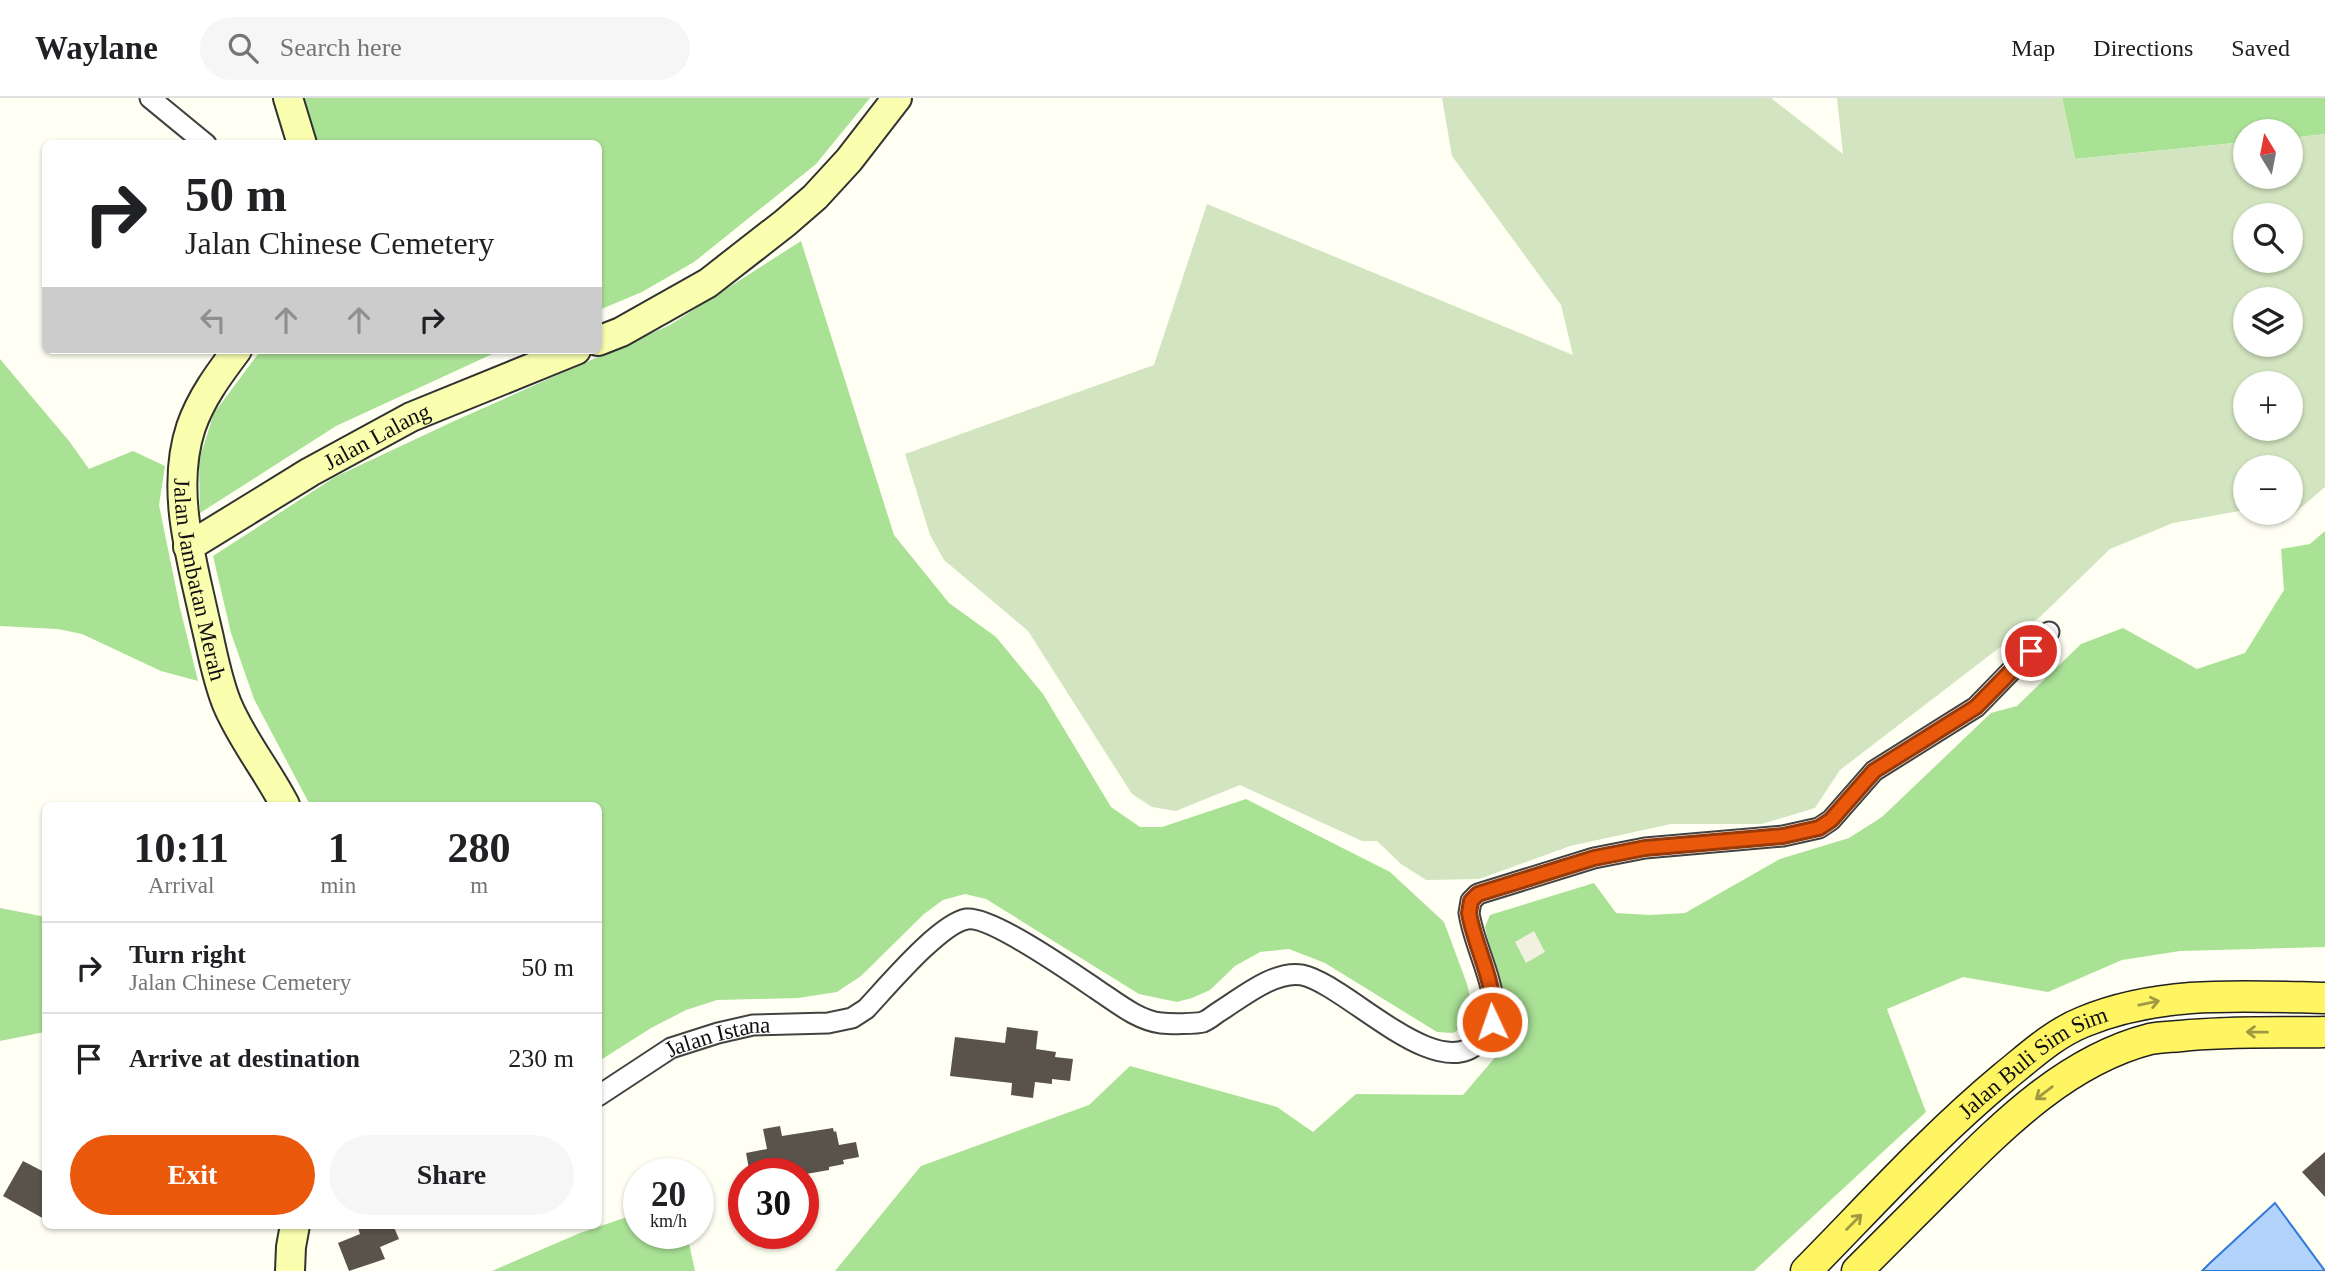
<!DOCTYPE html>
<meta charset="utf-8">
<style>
body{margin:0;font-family:"Times New Roman",serif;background:#f6f6f6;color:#202124;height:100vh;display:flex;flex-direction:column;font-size:26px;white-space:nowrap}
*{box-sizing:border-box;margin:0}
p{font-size:23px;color:#757577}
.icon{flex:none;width:38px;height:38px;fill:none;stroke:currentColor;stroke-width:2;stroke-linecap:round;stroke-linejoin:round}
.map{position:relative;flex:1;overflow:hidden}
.sheet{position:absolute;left:42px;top:704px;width:560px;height:427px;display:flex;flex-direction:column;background:#fff;border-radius:10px;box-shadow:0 2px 5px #0004}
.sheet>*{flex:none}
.guide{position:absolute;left:42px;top:42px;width:560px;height:214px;border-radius:10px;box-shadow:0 2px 5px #0004;background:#fff;color:#202124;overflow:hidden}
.needle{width:46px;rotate:350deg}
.tools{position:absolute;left:2233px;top:21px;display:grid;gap:14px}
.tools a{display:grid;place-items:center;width:70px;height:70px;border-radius:50%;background:#fff;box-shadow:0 2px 5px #0004;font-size:35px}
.speed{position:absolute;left:623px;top:1060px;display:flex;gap:14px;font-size:35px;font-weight:700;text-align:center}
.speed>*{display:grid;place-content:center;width:91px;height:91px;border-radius:50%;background:#fff;box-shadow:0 2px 5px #0004;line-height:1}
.speed small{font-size:18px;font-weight:400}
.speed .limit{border:10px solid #d22;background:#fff;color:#111}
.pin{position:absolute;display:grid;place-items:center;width:60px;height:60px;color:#fff;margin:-30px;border:4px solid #fff;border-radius:50%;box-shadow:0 2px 7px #0007}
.me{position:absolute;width:77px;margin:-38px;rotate:357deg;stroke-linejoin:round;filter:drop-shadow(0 0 5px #0008)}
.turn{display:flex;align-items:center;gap:24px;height:147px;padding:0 28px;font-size:32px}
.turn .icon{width:91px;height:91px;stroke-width:2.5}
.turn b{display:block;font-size:49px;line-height:60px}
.lanes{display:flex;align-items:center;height:66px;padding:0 28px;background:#0003;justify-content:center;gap:35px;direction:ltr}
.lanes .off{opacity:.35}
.eta{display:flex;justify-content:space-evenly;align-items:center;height:119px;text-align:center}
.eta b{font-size:42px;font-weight:700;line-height:49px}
.button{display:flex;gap:14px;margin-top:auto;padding:14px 28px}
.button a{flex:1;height:80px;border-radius:42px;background:#ea580c;color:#fff;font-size:28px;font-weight:700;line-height:80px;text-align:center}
.button a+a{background:#f6f6f6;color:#202124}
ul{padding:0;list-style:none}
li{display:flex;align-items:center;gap:21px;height:91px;padding:0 28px;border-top:2px solid #e0e0e0}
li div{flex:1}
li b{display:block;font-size:26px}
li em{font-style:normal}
header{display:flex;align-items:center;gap:42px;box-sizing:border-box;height:98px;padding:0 35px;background:#fff;border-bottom:2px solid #e0e0e0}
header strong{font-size:33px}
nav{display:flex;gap:38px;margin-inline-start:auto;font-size:24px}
.search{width:490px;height:63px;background:#f6f6f6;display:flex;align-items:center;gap:18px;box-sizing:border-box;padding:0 24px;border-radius:38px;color:#757577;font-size:26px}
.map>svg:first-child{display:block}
</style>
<header>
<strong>Waylane</strong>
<div class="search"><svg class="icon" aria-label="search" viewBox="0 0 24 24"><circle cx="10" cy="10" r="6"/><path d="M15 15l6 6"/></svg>Search here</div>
<nav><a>Map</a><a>Directions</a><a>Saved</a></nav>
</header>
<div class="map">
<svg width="2325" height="1173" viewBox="0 0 2325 1173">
<rect width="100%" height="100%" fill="#fffff3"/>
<path fill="#a9e195" d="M303,0H870L816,66L694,164L642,194L599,212L598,46L317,45Z
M2062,0H2325V36L2291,40V33H2245V44L2075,61Z
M801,143L894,437L949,505L996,539L1043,596L1111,709L1140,729H1162L1246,701L1390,774L1444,824L1467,886L1473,913L1467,927L1453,935L1437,934L1325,865L1289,851L1260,854L1235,868L1210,892L1192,900L1177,904L1139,896L986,801L965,796L943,802L924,816L861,878L837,894L798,900L717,902L686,912L651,930L599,963L598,707H310L254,601L231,535L213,458L335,379L452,324L670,227Z
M261,252H501L336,328L200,415L199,362L214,315Z
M0,261L69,343L89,371L133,353L165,368L159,407L180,510L198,583L161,573L82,536L58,531L0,528Z
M2325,433V849L2180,853L2122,862L2048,894L1963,879L1887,911L1926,1014L1754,1173H835L921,1068L1089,1007L1130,968L1277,1009L1313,1034L1356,996L1463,997L1504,949L1508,924L1485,829L1490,817L1594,785L1616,815L1650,817L1685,815L1780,761L1849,740L1882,719L1991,615L2017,608L2081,546L2123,530L2197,571L2245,555L2284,492L2281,451L2310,446Z
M0,810L46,819L45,934L0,943Z
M639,1115V1136H687L695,1173H492L580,1135Z"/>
<path fill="#d2e5c0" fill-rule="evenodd" d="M1442,0H1771L1843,56L1837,0H2062L2075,61L2245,44V79H2291V40L2325,36V389L2283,425L2253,415H2291V369H2245V412L2173,425L2110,451L2041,518L1840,672L1815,710L1762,726H1671L1570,748L1479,781L1426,782L1401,766L1377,743H1362L1240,687L1176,713L1152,709L1132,696L1028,533L944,462L930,437L905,356L1154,267L1207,106L1573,257L1561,207L1452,58ZM2245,117H2291V163H2245ZM2291,201V247H2245V201ZM2245,285H2291V331H2245Z"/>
<path fill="#f2f0df" d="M1534,833L1545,854L1526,865L1515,844Z"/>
<path fill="#b2d3fc" stroke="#3179db" stroke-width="2" d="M2275,1105L2325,1173H2202L2210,1165Z"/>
<path fill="#5a534b" d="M1007,929L1038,933L1036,951L1056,954L1055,959L1073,961L1070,983L1052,981V986L1035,984L1033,1000L1011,997L1012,985L950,978L955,939L1005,945Z
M780,1028L782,1038L833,1030L834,1034L836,1033L839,1047L856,1044L859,1059L843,1062L844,1066L829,1069V1072L806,1076H750L746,1055L767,1051L763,1031Z
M2325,1054V1099L2302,1074Z
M23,1063L46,1075V1122L3,1098Z
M357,1127H393L399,1141L380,1149L385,1161L349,1173L338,1145L360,1136Z"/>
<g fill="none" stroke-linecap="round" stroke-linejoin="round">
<defs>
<g id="street">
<path d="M150,0L206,46"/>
<path id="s1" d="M598,998L671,950L718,935L753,927L828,925L852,920L866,911C886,890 940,825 967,821C991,818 1074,876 1096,891C1116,904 1137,922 1161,925C1170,926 1196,926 1203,924C1208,922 1213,918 1217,915C1240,901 1274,872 1302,877C1346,886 1436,987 1479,944C1488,935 1494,925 1494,912C1493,879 1474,847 1469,815L1471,803L1478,796L1594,760L1645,750L1783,738L1819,730L1831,722L1874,673L1976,609L2049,534"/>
</g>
<g id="secondary">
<path d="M288,0L302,46"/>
<path d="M598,243L621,234L708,185L785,125L815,99L849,62L897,0"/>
<path id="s2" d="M237,252C219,276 201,300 191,329C170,392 192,462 205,523C212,551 216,579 227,606C242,642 267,672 285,707"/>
<path id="s3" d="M188,449L310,374L411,319L576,252"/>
<path d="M290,1173L291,1149L295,1127"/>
</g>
<g id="primary">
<path id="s4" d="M1806,1173C1871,1107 1933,1038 2004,979C2029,959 2053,936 2083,924C2160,892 2243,898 2325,900"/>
<path d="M1857,1173C1887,1143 1917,1113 1947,1083C2005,1025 2068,962 2150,941C2160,939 2171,939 2181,938C2229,933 2277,935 2325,934"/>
</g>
</defs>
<use href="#street" stroke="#434343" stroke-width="23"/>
<use href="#secondary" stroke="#323232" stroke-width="32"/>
<use href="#primary" stroke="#212121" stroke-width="33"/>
<use href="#street" stroke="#fff" stroke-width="19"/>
<use href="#secondary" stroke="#f9ffae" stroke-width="28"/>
<use href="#primary" stroke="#fff563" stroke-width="30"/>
</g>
<defs><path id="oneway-shaft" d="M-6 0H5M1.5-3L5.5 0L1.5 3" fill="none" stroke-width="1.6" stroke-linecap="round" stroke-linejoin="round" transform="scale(1.75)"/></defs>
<g stroke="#9f9942">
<use href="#oneway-shaft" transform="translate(2149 905) rotate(-12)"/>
<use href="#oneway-shaft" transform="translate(2257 934) rotate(-179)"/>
<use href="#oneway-shaft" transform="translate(2044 995) rotate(143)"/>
<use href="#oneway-shaft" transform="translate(1854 1124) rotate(-45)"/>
</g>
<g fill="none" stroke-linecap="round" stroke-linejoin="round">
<defs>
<path id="route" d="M1492,924C1498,887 1475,851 1469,815L1471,803L1478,796L1594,760L1645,750L1783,738L1819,730L1831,722L1874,673L1976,609L2031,553"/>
</defs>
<use href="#route" stroke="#983908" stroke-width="18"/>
<use href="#route" stroke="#ea580c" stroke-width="12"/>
</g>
<g text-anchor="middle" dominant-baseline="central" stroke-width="7" stroke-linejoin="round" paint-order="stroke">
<g font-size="23" fill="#101010" stroke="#fff">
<text stroke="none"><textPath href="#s3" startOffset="219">Jalan Lalang</textPath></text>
<text stroke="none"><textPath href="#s2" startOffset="245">Jalan Jambatan Merah</textPath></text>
<text stroke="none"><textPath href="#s1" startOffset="136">Jalan Istana</textPath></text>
<text stroke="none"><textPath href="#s4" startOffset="310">Jalan Buli Sim Sim</textPath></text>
</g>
</g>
</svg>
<div class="tools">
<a><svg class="needle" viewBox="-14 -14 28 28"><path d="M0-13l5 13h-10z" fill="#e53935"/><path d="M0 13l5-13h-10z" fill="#757577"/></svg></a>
<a><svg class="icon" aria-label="search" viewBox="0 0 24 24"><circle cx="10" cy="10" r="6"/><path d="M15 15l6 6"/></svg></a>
<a><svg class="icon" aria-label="layers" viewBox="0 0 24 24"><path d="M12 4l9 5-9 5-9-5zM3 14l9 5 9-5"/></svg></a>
<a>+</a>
<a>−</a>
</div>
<div class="speed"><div>20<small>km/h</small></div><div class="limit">30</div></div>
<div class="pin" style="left:2031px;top:553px;background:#d93025"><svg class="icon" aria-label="arrive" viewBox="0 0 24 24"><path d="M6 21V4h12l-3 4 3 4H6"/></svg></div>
<svg class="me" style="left:1492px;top:924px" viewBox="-20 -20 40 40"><circle r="17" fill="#ea580c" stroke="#fff" stroke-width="3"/><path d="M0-11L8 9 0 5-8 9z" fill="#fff"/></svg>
<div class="guide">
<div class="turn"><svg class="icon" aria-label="right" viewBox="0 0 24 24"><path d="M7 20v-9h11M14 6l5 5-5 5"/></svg><div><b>50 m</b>Jalan Chinese Cemetery</div></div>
<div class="lanes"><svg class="icon off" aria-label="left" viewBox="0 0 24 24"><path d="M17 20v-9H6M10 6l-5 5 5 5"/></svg><svg class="icon off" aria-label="ahead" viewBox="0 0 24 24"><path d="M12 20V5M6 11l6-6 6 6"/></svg><svg class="icon off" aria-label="ahead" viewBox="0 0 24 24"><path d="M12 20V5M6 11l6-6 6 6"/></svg><svg class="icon" aria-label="right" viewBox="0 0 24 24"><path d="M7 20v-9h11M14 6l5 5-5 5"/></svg></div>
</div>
<section class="sheet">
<div class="eta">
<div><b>10:11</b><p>Arrival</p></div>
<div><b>1</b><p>min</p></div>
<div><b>280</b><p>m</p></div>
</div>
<ul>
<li><svg class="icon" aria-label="right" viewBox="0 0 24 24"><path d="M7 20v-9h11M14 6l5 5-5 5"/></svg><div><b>Turn right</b><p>Jalan Chinese Cemetery</p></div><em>50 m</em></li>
<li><svg class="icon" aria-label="arrive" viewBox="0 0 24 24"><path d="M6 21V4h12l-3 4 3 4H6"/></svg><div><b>Arrive at destination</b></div><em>230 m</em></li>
</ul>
<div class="button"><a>Exit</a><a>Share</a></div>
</section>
</div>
